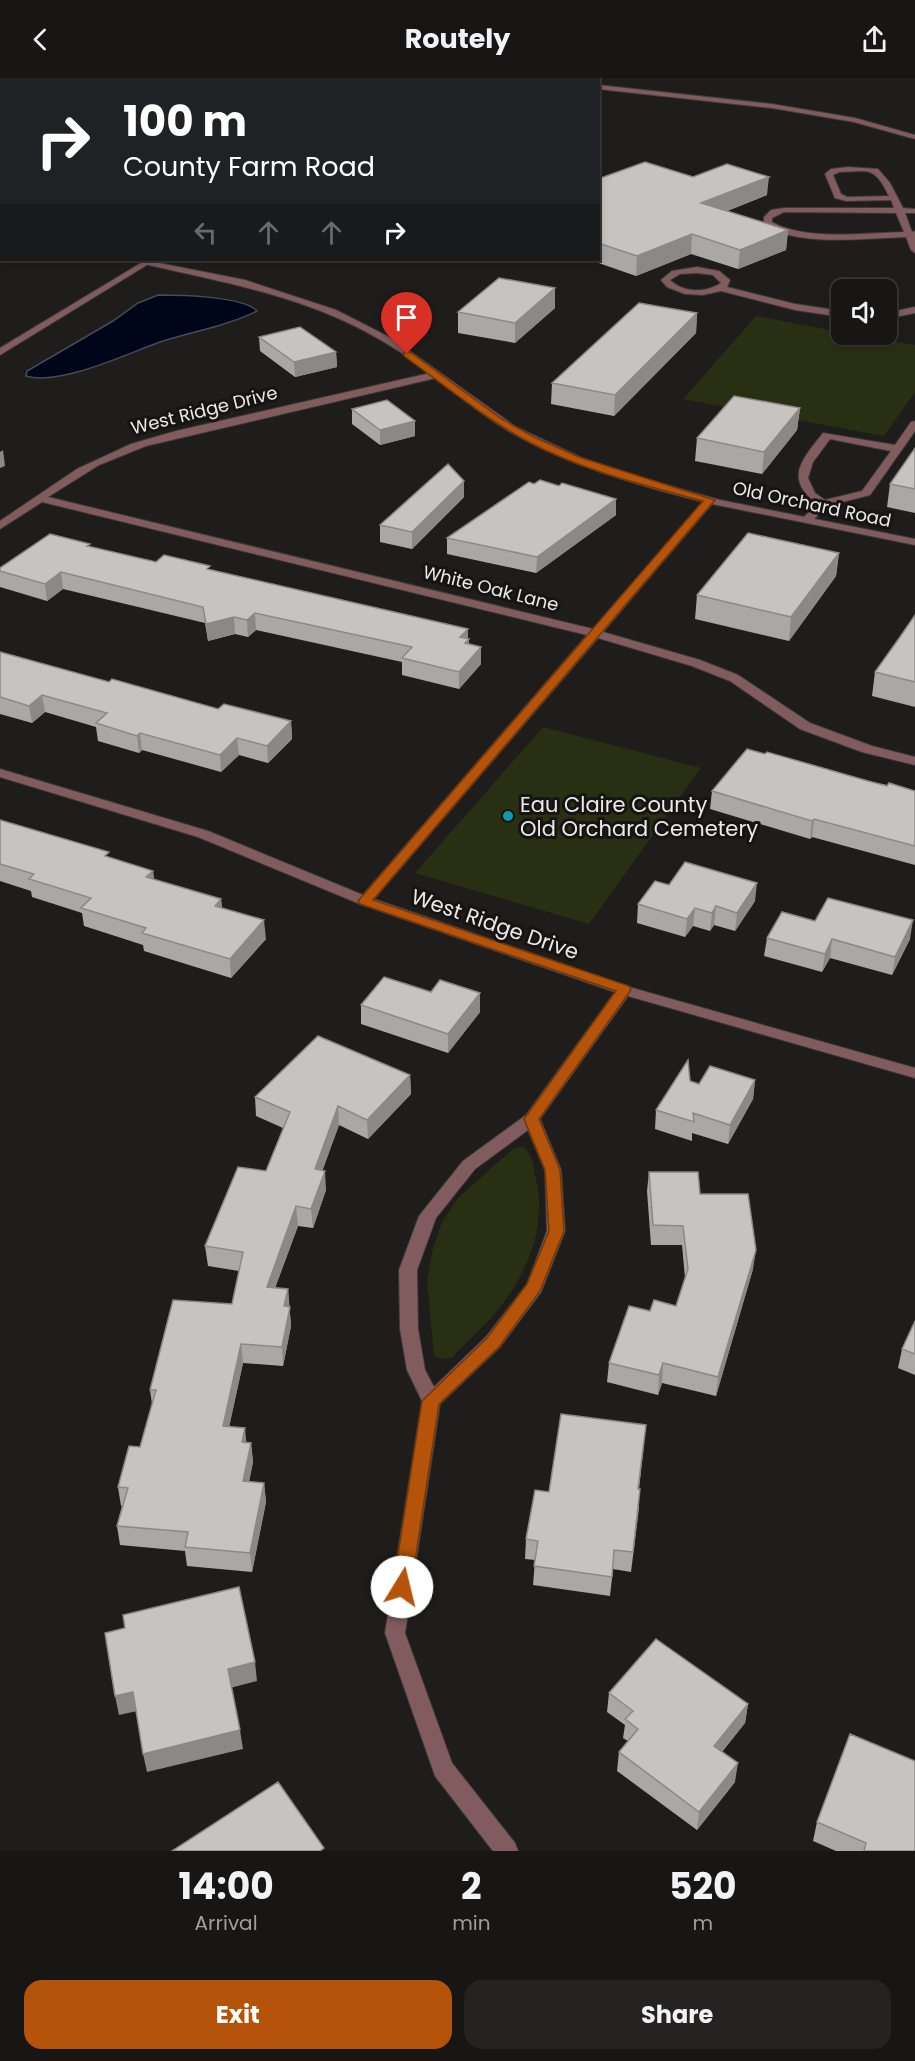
<!DOCTYPE html>
<style>
body{margin:0;font-family:Poppins,sans-serif;background:#242322;color:#f1f3f6;height:100vh;display:flex;flex-direction:column;font-size:22px;white-space:nowrap}
*{box-sizing:border-box;margin:0}
p{font-size:20px;color:#9e9fa0}
.icon{flex:none;width:33px;height:33px;fill:none;stroke:currentColor;stroke-width:2;stroke-linecap:round;stroke-linejoin:round}
.map{position:relative;height:1773px;overflow:hidden}
.details{display:flex;flex-direction:column;background:#171614;flex:1}
.details>*{flex:none}
.guide{position:absolute;left:0px;top:0px;width:600px;height:183px;box-shadow:0 3px 9px #0003,0 0 0 2px #363534;background:#202124;color:#fff;overflow:hidden}
.fabs{position:absolute;left:831px;top:201px;display:grid;gap:12px}
.fabs a{display:grid;place-items:center;width:66px;height:66px;border-radius:12px;background:#171614;box-shadow:0 3px 9px #0003,0 0 0 2px #363534;font-size:30px}
.pin{position:absolute;display:grid;place-items:center;width:51px;height:51px;color:#fff;margin:-62px -26px;border-radius:50% 50% 50% 0;rotate:-45deg;box-shadow:0 0 6px #0007}
.pin .icon{rotate:45deg}
.me{position:absolute;width:66px;margin:-33px;rotate:9deg;stroke-linejoin:round;filter:drop-shadow(0 0 4px #0008)}
.turn{display:flex;align-items:center;gap:21px;height:126px;padding:0 24px;font-size:27px}
.turn .icon{width:78px;height:78px;stroke-width:2.5}
.turn b{display:block;font-size:42px;line-height:51px}
.lanes{display:flex;align-items:center;height:57px;padding:0 24px;background:#0003;justify-content:center;gap:30px;direction:ltr}
.lanes .off{opacity:.35}
.eta{display:flex;justify-content:space-evenly;align-items:center;height:102px;text-align:center}
.eta b{font-size:36px;font-weight:700;line-height:42px}
.cta{display:flex;gap:12px;margin-top:auto;padding:12px 24px}
.cta a{flex:1;height:69px;border-radius:18px;background:#b45309;color:#fff;font-size:24px;font-weight:700;line-height:69px;text-align:center}
.cta a+a{background:#242322;color:#f1f3f6}
header{display:flex;justify-content:space-between;align-items:center;height:78px;padding:0 24px;background:#171614;font-size:27px;font-weight:700}
.map>svg:first-child{display:block}
</style>
<header><svg class="icon" aria-label="back" viewBox="0 0 24 24"><path d="M15 5l-7 7 7 7"/></svg>Routely<svg class="icon" aria-label="share" viewBox="0 0 24 24"><path d="M12 15V3M7 8l5-5 5 5M5 13v7h14v-7"/></svg></header>
<div class="map">
<svg width="915" height="1773" viewBox="0 0 915 1773">
<rect width="100%" height="100%" fill="#1f1d1b"/>
<path fill="#292f12" d="M756,238L841,254L842,256L857,257L915,267V314L884,358L683,321Z
M543,649L701,690L589,846L415,795Z
M523,1069C534,1077 533,1089 536,1101C547,1150 527,1196 497,1233C483,1250 466,1263 452,1280L444,1281L434,1278L427,1202L433,1171L442,1144L458,1120L514,1070Z"/>
<path fill="#00061a" stroke="#474a58" stroke-width="1.5" d="M158,217C178,217 243,218 257,233C227,248 191,254 160,264C126,276 60,308 26,298L27,293L113,243L138,225Z"/>
<g fill="none" stroke-linecap="round" stroke-linejoin="round">
<defs>
<path id="service" d="M419,0L437,2H421Z
M848,89L878,91L890,105L903,130L915,131V135H905L912,154L915,153V175L911,172L906,159C869,160 792,170 764,145V139L771,132L784,130H894L891,122L846,123L835,120L825,96L831,91ZM863,93C878,94 882,105 889,118L847,119L841,116L833,97L839,94ZM784,134L896,135L904,154C865,155 806,163 772,144V140Z
M697,189L719,193L730,202L727,209L795,226L842,233V239L795,232L721,213L703,217L685,216L667,209L661,202L672,193ZM697,195L713,197L721,205C706,215 683,215 670,202L680,196Z
M915,229V235L886,241V235Z
M915,343V353L870,417L827,428L811,444H803V440L817,426C783,400 803,381 823,355L895,367L911,344ZM830,361L891,373L862,413L825,422L815,415L808,400L813,384Z"/>
<path id="minor" d="M518,0L537,2H520Z
M598,7L772,26L855,40L915,57V61L854,44L772,30L598,11Z
M0,54H2V58H0Z
M0,86H2V90H0Z
M144,182L245,202L336,232L393,261L516,349L580,379L627,396L720,422L915,461V467L712,426L603,554L700,582L738,597L810,645L872,668L915,679V687L862,674L800,651L730,603L692,588L598,560L374,821L629,909L915,990V1000L628,918L540,1041L561,1092L565,1153L541,1214L500,1269L440,1326L405,1555L452,1685L515,1765L518,1773H493L435,1698L385,1555L422,1323L407,1292L400,1251L399,1192L419,1138L463,1083L526,1037L615,914L360,826L198,759L0,699V691L208,753L363,817L587,557L42,424L0,451V443L77,391L131,366L176,353L430,295C337,224 254,211 144,186ZM436,300C460,319 483,338 510,354C569,388 637,407 703,424L593,551L48,419L99,387L146,368ZM528,1052L545,1092L547,1153L527,1206L486,1259L434,1309L425,1292L418,1251L417,1192L436,1140L475,1091Z"/>
<path id="tertiary" d="M453,0L451,2H443L444,0Z
M146,182H155L0,277V270Z"/>
</defs>
<use href="#service" stroke="#3c3a38" stroke-width="2"/>
<use href="#minor" stroke="#3c3a38" stroke-width="2"/>
<use href="#tertiary" stroke="#3c3a38" stroke-width="2"/>
<path stroke="#787674" stroke-width="2" stroke-dasharray="1.5 1.5" stroke-linecap="butt" d="M137,0L147,2
M566,0L577,2"/>
<use href="#service" fill="#815b5e" fill-rule="evenodd"/>
<use href="#minor" fill="#815b5e" fill-rule="evenodd"/>
<use href="#tertiary" fill="#815b5e" fill-rule="evenodd"/>
</g>
<path fill="#aaa8a6" d="M693,99L767,117L727,133L788,152L786,172L738,191L691,176L636,198L590,182H598V101Z
M555,230L515,265L458,255V234Z
M697,235L696,255L614,338L551,326L552,305Z
M259,259L336,274L337,289L295,299L260,273Z
M800,330L797,352L762,396L695,383L697,360Z
M352,331L415,358L380,367L352,346Z
M915,370V435L887,429L890,406Z
M534,406L559,408L616,421V437L536,495L447,476V460Z
M464,419L412,471L380,464V447Z
M90,469L156,484L210,492L469,561V566L481,586L459,611L402,597V584L256,552L248,559L235,556L208,563L205,545L63,511L47,523L0,509V490Z
M839,475L836,498L789,563L695,541L697,517Z
M915,537V629L872,618L875,594Z
M0,574L109,604L218,631L291,643L292,661L268,685L239,677L221,694L142,672L139,675L98,663L96,649L45,634L32,645L0,636Z
M868,703L915,713V787L812,759L810,761L710,731L712,713Z
M0,742L109,780L153,793L154,801L221,821L222,830L266,861L231,900L144,873L143,867L84,848L82,835L32,819L31,813L0,803Z
M669,807L755,823L735,853L714,847L710,853L693,848L685,859L637,845L638,826Z
M815,843L910,861L892,897L830,880L822,894L764,878L767,860Z
M431,914L480,915V934L448,975L361,946V927Z
M410,997L411,1016L368,1061L339,1047L322,1092L326,1112L313,1150L298,1148L275,1210L288,1211L291,1248L283,1288L243,1285L229,1349L247,1365H251L253,1384L249,1404L264,1405L266,1424L252,1494L187,1488L185,1473L120,1467L117,1448L122,1428H121L118,1409L140,1369L152,1326L150,1312L232,1226L239,1193L208,1188L205,1168L266,1093L283,1050L256,1038L255,1019Z
M755,1002L753,1021L728,1066L692,1055V1063L655,1051L656,1032L690,1003L699,1006Z
M649,1094L700,1116L753,1191L716,1318L662,1305L658,1317L607,1304L609,1285L676,1228L685,1200L682,1167H651L647,1113Z
M915,1243V1297L898,1290L902,1271Z
M644,1366L639,1411V1430L631,1494L613,1491L610,1518L533,1507L535,1482L525,1481L526,1461L549,1414Z
M609,1615L748,1626L745,1645L722,1674L735,1704L697,1752L617,1693L619,1674L628,1663L623,1660L625,1647L607,1634Z
M817,1744L915,1773H836L813,1763Z"/>
<path fill="#8b8887" d="M769,99L767,117L700,144L701,125Z
M788,152L786,172L738,191L740,172Z
M692,156L691,176L636,198L637,178Z
M555,210V230L515,265V245Z
M697,235L696,255L614,338L615,317Z
M336,274L337,289L295,299L294,284Z
M800,330L797,352L762,396L764,374Z
M415,343V358L380,367V352Z
M3,372L5,388L0,390V374Z
M464,403V419L412,471V454Z
M616,421V437L536,495L537,479Z
M839,475L836,498L789,563L791,539Z
M61,494L63,511L47,523L45,506Z
M255,535L256,552L248,559L247,542Z
M234,539L235,556L208,563L206,546Z
M468,551V562L469,561L468,578L460,559Z
M481,569V586L459,611V594Z
M42,617L45,634L32,645L29,628Z
M291,643L292,661L268,685L267,668Z
M140,655L142,672L139,675L137,658Z
M237,660L239,677L221,694L220,677Z
M814,741L812,759L810,761L812,743Z
M153,793L155,811L146,799Z
M757,805L755,823L735,853L737,835Z
M221,821L223,839L215,828Z
M716,828L714,847L710,853L712,835Z
M695,830L693,848L685,859L687,841Z
M264,842L266,861L231,900L230,881Z
M913,842L910,861L892,897L895,879Z
M832,861L830,880L822,894L825,876Z
M480,915V934L448,975V956Z
M410,997L411,1016L368,1061L367,1042Z
M755,1002L753,1021L728,1066L730,1047Z
M338,1028L339,1047L316,1111L315,1091Z
M325,1093L326,1112L313,1150L311,1131Z
M296,1128L298,1148L268,1229L267,1209Z
M756,1172L753,1191L716,1318L718,1299Z
M288,1211L291,1248L283,1288L282,1269L284,1228Z
M241,1266L243,1285L225,1368L223,1348Z
M663,1285L662,1305L658,1317L659,1297Z
M245,1350L247,1370L242,1364Z
M251,1365L253,1384L245,1422L243,1403Z
M264,1405L266,1424L252,1494L250,1475Z
M255,1584L257,1603L230,1610L228,1591Z
M133,1614L137,1633L119,1637L115,1618Z
M748,1626L745,1645L711,1687L714,1668Z
M240,1652L243,1671L147,1694L143,1676Z
M738,1685L735,1704L697,1752L699,1734Z"/>
<path fill="#c6c3c1" stroke="#8b8887" stroke-width="1.5" d="M645,84L693,99L727,86L769,99L701,125L788,152L740,172L692,156L637,178L598,165V101Z
M499,200L555,210L515,245L458,234Z
M639,225L697,235L615,317L552,305Z
M300,249L336,274L294,284L259,259Z
M734,318L800,330L764,374L697,360Z
M387,322L415,343L380,352L352,331Z
M915,370V411L890,406Z
M448,386L464,403L412,454L380,447Z
M540,402L559,408L562,405L616,421L537,479L447,460L529,404L534,406Z
M748,455L839,475L791,539L697,517Z
M50,456L90,466L87,468L156,484L164,477L210,488L207,491L468,551L460,559L469,561L465,565L481,569L459,594L402,580L412,569L255,535L247,542L234,539L206,546L203,529L61,494L45,506L0,493V490Z
M915,537V604L875,594L900,559Z
M0,574L109,604L112,601L218,631L224,626L291,643L267,668L237,660L220,677L140,655L137,658L96,645L107,635L42,617L29,628L0,619Z
M747,671L765,676L767,674L868,703L887,708L889,705L915,713V768L814,741L812,743L712,713Z
M0,742L109,774L105,778L153,793L146,799L221,821L215,828L264,842L230,881L142,855L146,850L81,830L91,820L29,801L34,796L0,786Z
M685,784L757,805L737,835L716,828L712,835L695,830L687,841L638,826L655,803L669,807Z
M828,820L913,842L895,879L832,861L825,876L767,860L782,834L815,843Z
M384,899L431,914L440,902L480,915L448,956L361,927Z
M318,958L410,997L367,1042L338,1028L315,1091L325,1093L311,1131L296,1128L267,1209L288,1211L284,1228L290,1229L282,1269L241,1266L223,1348L245,1350L242,1364L251,1365L243,1403L264,1405L250,1475L185,1469L188,1454L117,1448L128,1410L118,1409L129,1368L140,1369L156,1312H150L173,1222L232,1226L243,1174L205,1168L238,1089L266,1093L290,1034L255,1019Z
M688,982L690,1003L699,1006L710,988L755,1002L730,1047L693,1035L694,1044L656,1032Z
M649,1094H698L700,1116H748L756,1172L718,1299L663,1285L659,1297L609,1285L629,1228L650,1233L654,1222L676,1228L688,1191L683,1148L653,1147Z
M915,1243V1276L902,1271Z
M561,1336L646,1347L638,1411H640L633,1474L614,1472L612,1499L534,1488L538,1463L526,1461L535,1412L549,1414Z
M239,1509L255,1584L228,1591L240,1652L143,1676L133,1614L115,1618L105,1555L125,1550L123,1537Z
M656,1561L748,1626L714,1668L738,1685L699,1734L619,1674L638,1651L625,1641L633,1633L609,1615Z
M850,1656L915,1683V1773H864L866,1765L817,1744Z
M278,1704L324,1770L320,1773H172Z"/>
<path fill="#b45309" stroke="#753606" stroke-width="1.5" d="M404,274H410L502,341L534,359L579,379L715,422L373,822L629,908L631,912L539,1041L560,1092L564,1153L540,1213L499,1269L439,1326L411,1509L409,1515L402,1517L395,1515L393,1509L422,1323L487,1260L527,1206L549,1153L545,1092L524,1041L616,913L360,826L358,823L703,423C643,407 580,392 525,362C482,338 444,307 404,278Z"/>
<circle fill="#0f9aa8" stroke="#161412" stroke-width="2" cx="508" cy="738" r="6"/>
<g text-anchor="middle" dominant-baseline="central" stroke-width="6" stroke-linejoin="round" paint-order="stroke">
<g font-size="18" fill="#eceae9" stroke="#161412">
<text transform="translate(204 332) rotate(-14)">West Ridge Drive</text>
<text transform="translate(812 426) rotate(12)">Old Orchard Road</text>
<text transform="translate(491 510) rotate(14)">White Oak Lane</text>
</g>
<g font-size="21" fill="#eceae9" stroke="#161412" text-anchor="start">
<text x="520" y="726">Eau Claire County<tspan x="520" dy="24">Old Orchard Cemetery</tspan></text>
</g>
<g font-size="21" fill="#eceae9" stroke="#161412">
<text transform="translate(495 846) rotate(19)">West Ridge Drive</text>
</g>
</g>
</svg>
<div class="fabs">
<a><svg class="icon" aria-label="sound" viewBox="0 0 24 24"><path d="M4 9h4l5-4v14l-5-4H4zM17 9q2 3 0 6"/></svg></a>
</div>
<div class="pin" style="left:407px;top:276px;background:#d93025"><svg class="icon" aria-label="arrive" viewBox="0 0 24 24"><path d="M6 21V4h12l-3 4 3 4H6"/></svg></div>
<svg class="me" style="left:402px;top:1509px" viewBox="-20 -20 40 40"><circle r="19" fill="#fff"/><path d="M0-13L10 11 0 6-10 11z" fill="#b45309"/></svg>
<div class="guide">
<div class="turn"><svg class="icon" aria-label="right" viewBox="0 0 24 24"><path d="M7 20v-9h11M14 6l5 5-5 5"/></svg><div><b>100 m</b>County Farm Road</div></div>
<div class="lanes"><svg class="icon off" aria-label="left" viewBox="0 0 24 24"><path d="M17 20v-9H6M10 6l-5 5 5 5"/></svg><svg class="icon off" aria-label="ahead" viewBox="0 0 24 24"><path d="M12 20V5M6 11l6-6 6 6"/></svg><svg class="icon off" aria-label="ahead" viewBox="0 0 24 24"><path d="M12 20V5M6 11l6-6 6 6"/></svg><svg class="icon" aria-label="right" viewBox="0 0 24 24"><path d="M7 20v-9h11M14 6l5 5-5 5"/></svg></div>
</div>
</div>
<section class="details">
<div class="eta">
<div><b>14:00</b><p>Arrival</p></div>
<div><b>2</b><p>min</p></div>
<div><b>520</b><p>m</p></div>
</div>
<div class="cta"><a>Exit</a><a>Share</a></div>
</section>
